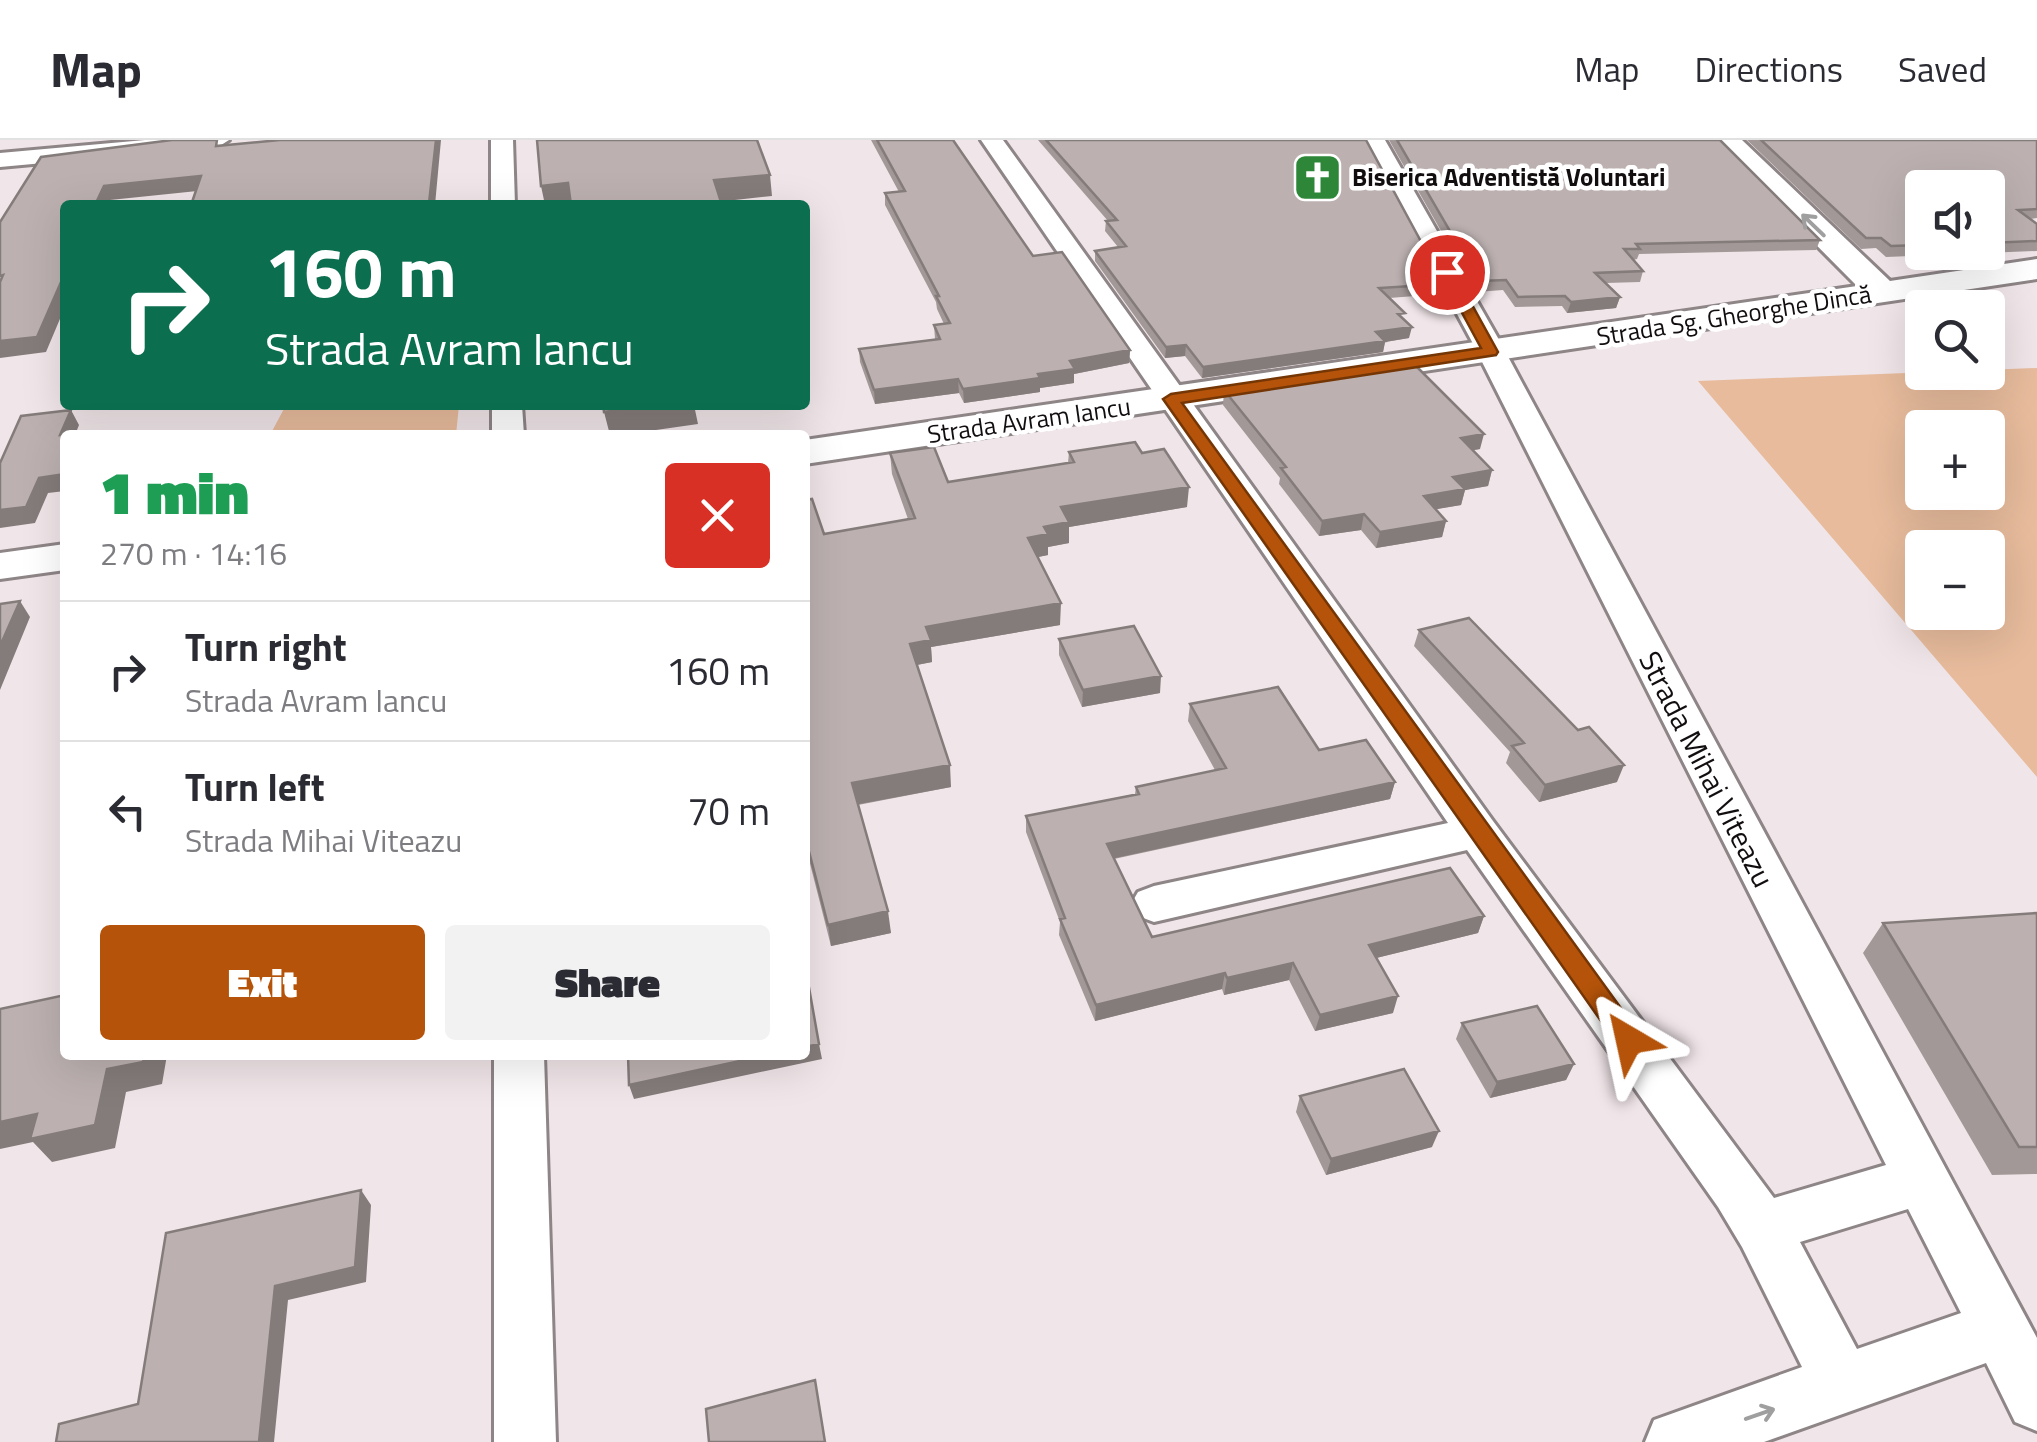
<!DOCTYPE html>
<meta charset="utf-8">
<style>
body{margin:0;font-family:"Titillium Web",sans-serif;background:#f2f2f3;color:#2b2b33;height:100vh;display:flex;flex-direction:column;font-size:38px;white-space:nowrap}
*{box-sizing:border-box;margin:0}
p{font-size:32px;color:#7c7c81}
.icon{flex:none;width:55px;height:55px;fill:none;stroke:currentColor;stroke-width:2;stroke-linecap:round;stroke-linejoin:round}
.map{position:relative;flex:1;overflow:hidden}
.panel{position:absolute;left:60px;top:290px;width:750px;height:630px;display:flex;flex-direction:column;background:#fff;border-radius:10px;box-shadow:0 10px 40px #0002}
.panel>*{flex:none}
.hud{position:absolute;left:60px;top:60px;width:750px;height:210px;border-radius:10px;box-shadow:0 10px 40px #0002;background:#0b6e4f;color:#fff;overflow:hidden}
.buttons{position:absolute;left:1905px;top:30px;display:grid;gap:20px}
.buttons a{display:grid;place-items:center;width:100px;height:100px;border-radius:10px;background:#fff;box-shadow:0 10px 40px #0002;font-size:50px}
.pin{position:absolute;display:grid;place-items:center;width:85px;height:85px;color:#fff;margin:-42px;border:5px solid #fff;border-radius:50%;box-shadow:0 2px 10px #0007}
.me{position:absolute;width:110px;margin:-55px;rotate:324deg;stroke-linejoin:round;filter:drop-shadow(0 0 8px #0008)}
.turn{display:flex;align-items:center;gap:35px;height:210px;padding:0 40px;font-size:45px}
.turn .icon{width:130px;height:130px;stroke-width:2.5}
.turn b{display:block;font-size:70px;line-height:85px}
.round{display:grid;place-items:center;flex:none;width:105px;height:105px;border-radius:10px;background:#f2f2f3}
.headline{display:flex;align-items:center;justify-content:space-between;height:170px;padding:0 40px}
h1{font-size:60px;font-weight:800;line-height:75px;color:#1e9e55}
.button{display:flex;gap:20px;margin-top:auto;padding:20px 40px}
.button a{flex:1;height:115px;border-radius:10px;background:#b45309;color:#fff;font-size:40px;font-weight:800;line-height:115px;text-align:center}
.button a+a{background:#f2f2f3;color:#2b2b33}
ul{padding:0;list-style:none}
li{display:flex;align-items:center;gap:30px;height:140px;padding:0 40px;border-top:2px solid #e1e1e2}
li div{flex:1}
li b{display:block;font-size:38px}
li em{font-style:normal}
header{display:flex;align-items:center;gap:60px;box-sizing:border-box;height:140px;padding:0 50px;background:#fff;border-bottom:2px solid #e1e1e2}
header strong{font-size:48px}
nav{display:flex;gap:55px;margin-inline-start:auto;font-size:35px}
.map>svg:first-child{display:block}
</style>
<header>
<strong>Map</strong>
<nav><a>Map</a><a>Directions</a><a>Saved</a></nav>
</header>
<div class="map">
<svg width="2037" height="1302" viewBox="0 0 2037 1302">
<rect width="100%" height="100%" fill="#f0e5e8"/>
<path fill="#e7bb9c" fill-rule="evenodd" d="M2037,228V637L1698,241ZM1922,288H1988V352H1922ZM1922,408H1988V472H1922Z
M286,265H459L456,295H270Z"/>
<g fill="none" stroke-linecap="round" stroke-linejoin="round">
<defs>
<path id="minor" d="M145,0H229L218,7L0,27V13Z
M491,0H513L515,65H491Z
M981,0H1003L1493,681L1774,1058L1886,1025L1470,198L1363,0H1385L1498,198L2037,1198V1291L2015,1282L1986,1223L1764,1302H1645L1654,1280L1802,1227L1742,1107L1718,1067L1467,710L1154,782L1138,776L1131,764L1138,752L1154,746L1448,683ZM1908,1069L1961,1173L1857,1209L1800,1102Z
M492,265H522L524,295H492Z
M494,915H544L556,1302H494Z"/>
<path id="tertiary" d="M1712,0H1742L1890,141L2037,119V139L805,324V300L1857,146Z
M65,404V430L0,439V413Z"/>
</defs>
<use href="#minor" stroke="#8e8587" stroke-width="6"/>
<use href="#tertiary" stroke="#8e8587" stroke-width="6"/>
<use href="#minor" fill="#fff" fill-rule="evenodd"/>
<use href="#tertiary" fill="#fff" fill-rule="evenodd"/>
</g>
<path fill="#a29897" fill-rule="evenodd" d="M871,0H953L1033,116L1130,210L1129,223L1074,234V243L1040,248V252L964,263L959,253L875,264L860,222L859,209L935,199L934,185L944,184L937,169L936,162L885,65V53L899,52Z
M1038,0H1366L1444,144L1442,154L1389,158L1404,180L1409,198L1385,202L1383,212L1202,238L1185,216L1165,218L1095,121V111L1118,107L1105,91L1106,81H1108Z
M1389,0H1720L1820,100L1816,110L1639,114L1637,119L1633,120L1643,131L1640,142L1606,143L1620,157L1616,168L1567,173L1562,166L1515,167L1503,150L1476,152Z
M1747,0H2037V78L2030,79L2037,84V111L1886,117L1876,108L1861,109ZM1922,48H1988V112H1922Z
M1224,250L1480,309L1473,310L1492,330L1488,346L1465,350L1461,365L1436,369L1446,381L1442,397L1376,408L1361,390L1319,396L1279,344L1280,338L1223,265Z
M1069,312L1142,313L1187,367L1069,387V403L1048,407V415L1038,417L1060,485L931,507L932,522L917,525L951,647L858,665L891,793L831,806L805,704V360L824,394L908,379L892,334L890,313L948,342L1068,323Z
M1419,490L1617,642L1539,662L1506,623L1510,612L1414,506Z
M1059,499L1160,553L1082,567L1059,515Z
M1190,564L1319,610L1395,642L1390,659L1114,719L1152,797L1484,776L1478,793L1376,818L1393,873L1315,891L1289,840L1224,855L1222,849L1095,881L1059,795L1060,782L1026,692V676L1135,654L1136,647L1215,630L1188,581Z
M2037,773V1034L1992,1035L1863,813L1883,783Z
M1462,883L1574,924L1566,940L1490,958L1456,899Z
M1300,956L1432,1007L1326,1035L1296,972Z"/>
<path fill="#847c7b" d="M436,0H441L435,65L429,63Z
M770,35L772,56L717,62L714,40Z
M201,36L207,50L110,60L108,65H95L104,46Z
M568,43L572,65H545L541,46Z
M65,133V167L46,212L0,218V201Z
M1620,157L1616,168L1567,173L1571,162Z
M1412,187L1409,198L1385,202L1383,212L1202,238L1203,227L1376,192Z
M1186,205L1185,216L1165,218L1166,207Z
M1130,210L1129,223L1074,234V243L1040,248V252L964,263L963,249L1038,234L1070,221Z
M958,239L959,253L875,264L874,250Z
M655,265H694L698,284L621,295H610L604,272Z
M71,270L79,285L75,295H60Z
M1484,294L1480,309L1457,313L1461,298Z
M1492,330L1488,346L1465,350L1461,365L1420,372L1424,356L1453,337Z
M65,334V351L48,353L35,383L0,388V370L39,338Z
M1189,347L1187,367L1069,387V403L1048,407V415L1028,419V398L1044,387L1061,367Z
M1364,374L1361,390L1319,396L1322,381Z
M1446,381L1442,397L1376,408L1380,392Z
M20,461L30,477L0,550V506Z
M1061,463L1060,485L931,507L932,522L911,526L910,504L926,487Z
M1161,536L1160,553L1082,567L1083,550Z
M950,625L951,647L854,665L852,643Z
M1624,625L1617,642L1539,662L1545,645Z
M1395,642L1390,659L1106,720L1107,704Z
M888,771L891,793L831,806L828,785Z
M1484,776L1478,793L1364,821L1369,805Z
M1293,823L1289,840L1224,855L1227,838Z
M1225,833L1222,849L1095,881L1096,865Z
M1398,856L1393,873L1315,891L1320,875Z
M819,904L822,919L634,959L629,945L768,915H805V907Z
M145,915H167L162,944L126,952L115,1008L52,1022L33,1002L0,1009V978L107,929Z
M1574,924L1566,940L1490,958L1497,942Z
M1439,991L1432,1007L1326,1035L1331,1019Z
M361,1050L371,1065L366,1142L288,1160L274,1302H259L275,1146Z"/>
<path fill="#bcb1b0" stroke="#847c7b" stroke-width="2.5" d="M172,0H217L216,6L280,0H436L429,63L440,62L439,65H191L201,36L104,46L95,65H65V133L37,197L0,201V142L3,135L0,136V82L41,17Z
M537,0H757L770,35L714,40L722,65H571L568,43L541,46Z
M877,0H953L1033,116L1062,112L1130,210L1070,221L1075,229L1038,234L1040,238L963,249L958,239L874,250L859,209L940,199L934,185L950,183L936,156H939L885,53L905,51Z
M1046,0H1366L1444,144L1379,148L1405,173L1398,174L1412,187L1376,192L1385,201L1203,227L1186,205L1166,207L1095,111L1126,106L1106,81L1117,80Z
M1397,0H1720L1820,100L1636,104L1640,109H1624L1643,131L1595,133L1620,157L1571,162L1565,156L1518,157L1506,140L1479,141Z
M1761,0H2037V69L2018,70L2037,84V101L1988,103V48H1922V105L1891,106L1881,98H1866Z
M1412,222L1484,294L1461,298L1492,330L1453,337L1465,349L1424,356L1446,381L1380,392L1364,374L1322,381L1281,328L1286,327L1224,250Z
M603,265H655L604,272Z
M71,270L60,295L92,292L91,295H65V334L39,338L26,367L0,370V323L21,276Z
M1135,302L1142,313L1164,309L1189,347L1061,367L1069,382L1044,387L1048,394L1028,398L1061,463L926,487L931,500L910,504L950,625L852,643L888,771L828,785L805,696V360L812,359L824,394L915,378L890,313L934,307L948,342L1074,322L1069,312Z
M20,461L0,506V464Z
M1469,478L1578,590L1589,587L1624,625L1545,645L1512,606L1524,603L1419,490Z
M1134,486L1161,536L1083,550L1059,499Z
M1278,547L1319,610L1366,600L1395,642L1107,704L1152,797L1450,728L1484,776L1369,805L1398,856L1320,875L1293,823L1227,838L1225,833L1096,865L1060,779L1065,778L1026,676L1139,654L1136,647L1226,628L1190,564Z
M2037,773V1007H2019L1883,783Z
M805,842H808L819,904L805,907Z
M65,855V915H145L143,922L107,929L95,985L30,999L37,974L0,982V869Z
M1537,866L1574,924L1497,942L1462,883Z
M628,915H768L629,945Z
M1404,929L1439,991L1331,1019L1300,956Z
M361,1050L355,1127L275,1146L259,1302H56L59,1284L138,1264L166,1093Z
M815,1240L825,1302H709L706,1269Z"/>
<defs><path id="oneway-shaft" d="M-6 0H5M1.5-3L5.5 0L1.5 3" fill="none" stroke-width="1.6" stroke-linecap="round" stroke-linejoin="round" transform="scale(2.5)"/></defs>
<g stroke="#a09f9f">
<use href="#oneway-shaft" transform="translate(1813 85) rotate(-136)"/>
<use href="#oneway-shaft" transform="translate(1760 1274) rotate(-19)"/>
</g>
<path fill="#b45309" stroke="#753606" stroke-width="2.5" d="M1442,129L1454,132L1498,212L1496,215L1182,263L1639,893L1643,900L1639,908L1629,912L1620,908L1163,259L1171,254L1481,208L1440,132Z"/>
<defs>
<symbol id="church-square" viewBox="-11 -11 22 22"><rect x="-9" y="-9" width="18" height="18" rx="4" fill="#2e8738" stroke="#fff"/><path d="M-1.2-6h2.4v3.5h3.3v2.4h-3.3V6h-2.4V-.1h-3.3v-2.4h3.3Z" fill="#fff"/></symbol>
</defs>
<g fill-rule="evenodd">
<use href="#church-square" x="1290" y="10" width="55" height="55"/>
</g>
<g text-anchor="middle" dominant-baseline="central" stroke-width="9" stroke-linejoin="round" paint-order="stroke">
<g font-size="25" font-weight="bold" fill="#120e0f" stroke="#fff" text-anchor="start">
<text x="1352" y="37">Biserica Adventistă Voluntari</text>
</g>
<g font-size="25" fill="#120e0f" stroke="#fff">
<text transform="translate(1734 175) rotate(-9)">Strada Sg. Gheorghe Dincă</text>
<text transform="translate(1029 280) rotate(-8)">Strada Avram Iancu</text>
</g>
<g font-size="30" fill="#120e0f" stroke="#fff">
<text transform="translate(1707 629) rotate(63)">Strada Mihai Viteazu</text>
</g>
</g>
</svg>
<div class="buttons">
<a><svg class="icon" aria-label="sound" viewBox="0 0 24 24"><path d="M4 9h4l5-4v14l-5-4H4zM17 9q2 3 0 6"/></svg></a>
<a><svg class="icon" aria-label="search" viewBox="0 0 24 24"><circle cx="10" cy="10" r="6"/><path d="M15 15l6 6"/></svg></a>
<a>+</a>
<a>−</a>
</div>
<div class="pin" style="left:1447px;top:132px;background:#d93025"><svg class="icon" aria-label="arrive" viewBox="0 0 24 24"><path d="M6 21V4h12l-3 4 3 4H6"/></svg></div>
<svg class="me" style="left:1629px;top:900px" viewBox="-20 -20 40 40"><path d="M0-17L14 15 0 8-14 15z" fill="#b45309" stroke="#fff" stroke-width="4"/></svg>
<div class="hud">
<div class="turn"><svg class="icon" aria-label="right" viewBox="0 0 24 24"><path d="M7 20v-9h11M14 6l5 5-5 5"/></svg><div><b>160 m</b>Strada Avram Iancu</div></div>
</div>
<section class="panel">
<div class="headline"><div><h1>1 min</h1><p>270 m · 14:16</p></div><a class="round" style="background:#d93025;color:#fff"><svg class="icon" aria-label="close" viewBox="0 0 24 24"><path d="M6 6l12 12M18 6L6 18"/></svg></a></div>
<ul>
<li><svg class="icon" aria-label="right" viewBox="0 0 24 24"><path d="M7 20v-9h11M14 6l5 5-5 5"/></svg><div><b>Turn right</b><p>Strada Avram Iancu</p></div><em>160 m</em></li>
<li><svg class="icon" aria-label="left" viewBox="0 0 24 24"><path d="M17 20v-9H6M10 6l-5 5 5 5"/></svg><div><b>Turn left</b><p>Strada Mihai Viteazu</p></div><em>70 m</em></li>
</ul>
<div class="button"><a>Exit</a><a>Share</a></div>
</section>
</div>
